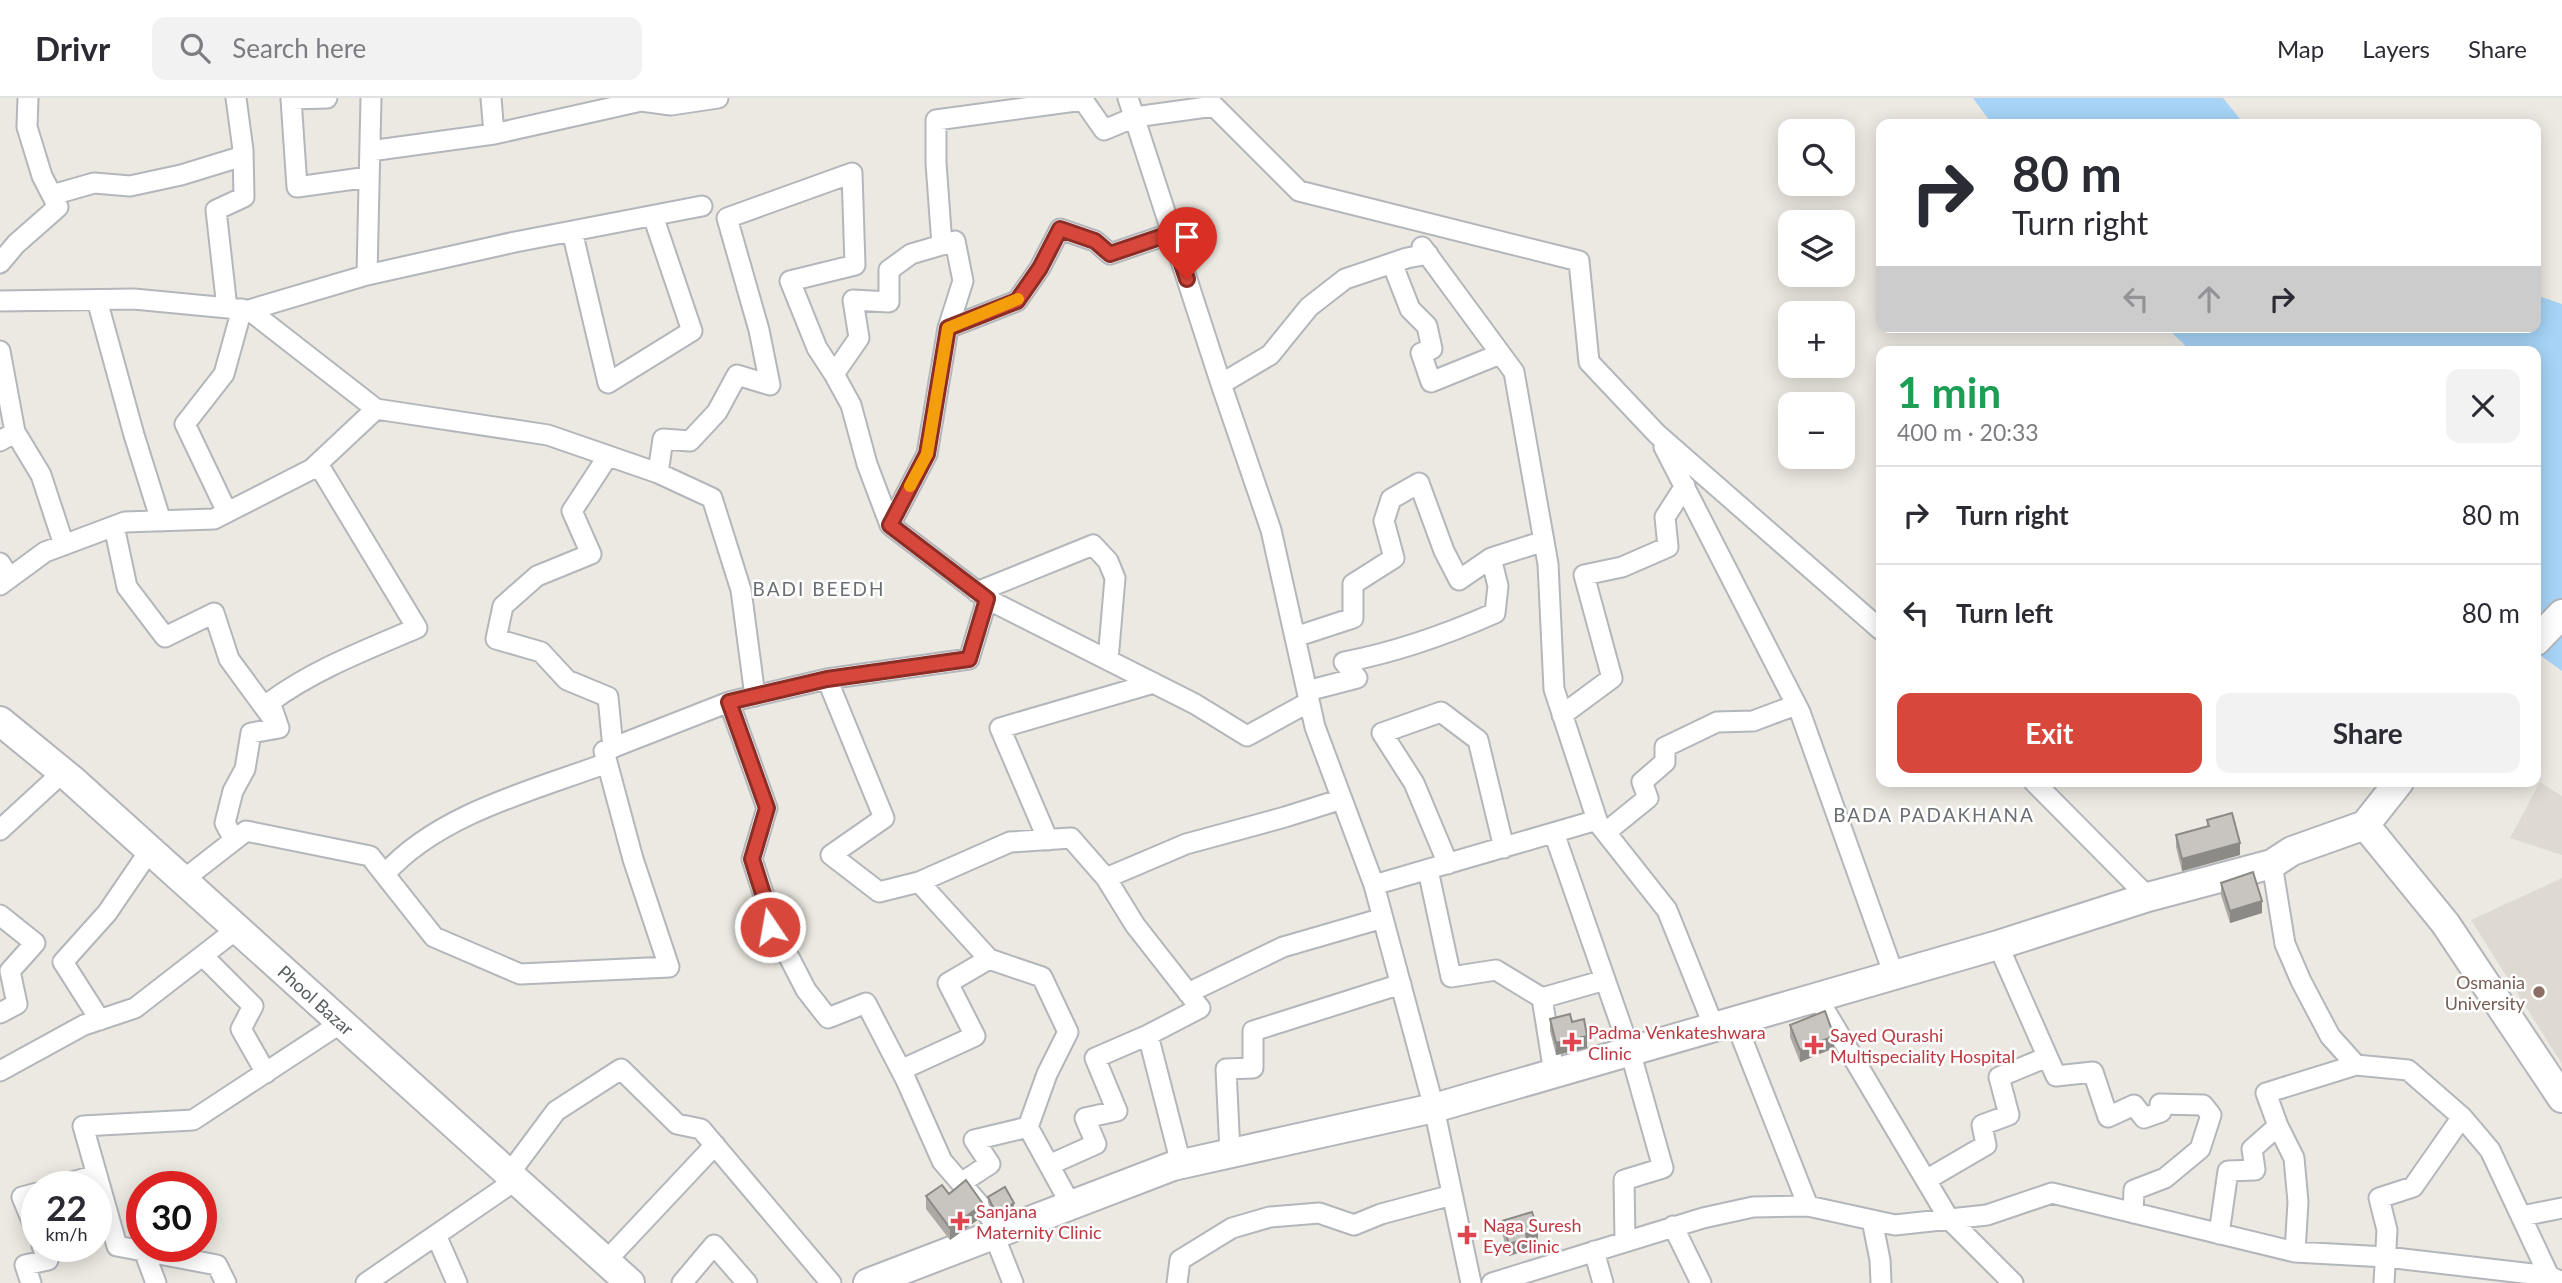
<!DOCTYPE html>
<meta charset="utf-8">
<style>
body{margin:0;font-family:Lato,sans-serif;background:#f2f2f3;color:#2b2b33;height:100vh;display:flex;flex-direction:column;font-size:26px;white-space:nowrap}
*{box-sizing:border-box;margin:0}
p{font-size:23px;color:#7c7c81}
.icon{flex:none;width:38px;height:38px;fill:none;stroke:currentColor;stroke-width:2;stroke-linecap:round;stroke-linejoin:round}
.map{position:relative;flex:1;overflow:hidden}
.panel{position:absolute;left:1876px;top:248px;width:665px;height:441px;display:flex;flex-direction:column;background:#fff;border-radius:14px;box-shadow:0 4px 18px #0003}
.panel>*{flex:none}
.guide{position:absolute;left:1876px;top:21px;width:665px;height:214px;border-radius:14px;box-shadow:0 4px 18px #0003;background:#fff;color:#2b2b33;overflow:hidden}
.controls{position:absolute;left:1778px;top:21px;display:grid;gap:14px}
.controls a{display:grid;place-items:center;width:77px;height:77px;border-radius:14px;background:#fff;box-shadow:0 4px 18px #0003;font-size:35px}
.speed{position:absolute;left:21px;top:1073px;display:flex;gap:14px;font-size:35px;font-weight:700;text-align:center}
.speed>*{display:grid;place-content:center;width:91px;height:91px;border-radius:50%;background:#fff;box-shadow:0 4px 18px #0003;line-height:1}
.speed small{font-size:18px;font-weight:400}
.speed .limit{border:10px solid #d22;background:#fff;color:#111}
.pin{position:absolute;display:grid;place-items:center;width:60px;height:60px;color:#fff;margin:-72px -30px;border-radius:50% 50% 50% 0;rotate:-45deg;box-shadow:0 0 7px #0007}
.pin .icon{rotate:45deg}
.me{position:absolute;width:77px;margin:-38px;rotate:348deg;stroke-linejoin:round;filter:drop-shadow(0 0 5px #0008)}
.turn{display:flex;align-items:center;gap:24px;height:147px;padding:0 21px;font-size:32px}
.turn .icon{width:91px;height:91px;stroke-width:2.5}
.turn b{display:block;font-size:49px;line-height:60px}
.lanes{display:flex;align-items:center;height:66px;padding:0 21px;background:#0003;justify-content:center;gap:35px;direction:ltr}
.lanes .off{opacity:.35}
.round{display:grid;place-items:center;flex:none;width:74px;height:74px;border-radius:14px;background:#f2f2f3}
.summary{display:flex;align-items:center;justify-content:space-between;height:119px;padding:0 21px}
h1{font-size:42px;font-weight:700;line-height:52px;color:#1e9e55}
.action{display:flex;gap:14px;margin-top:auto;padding:14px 21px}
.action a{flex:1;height:80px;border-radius:14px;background:#d7473b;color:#fff;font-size:28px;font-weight:700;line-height:80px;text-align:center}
.action a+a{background:#f2f2f3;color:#2b2b33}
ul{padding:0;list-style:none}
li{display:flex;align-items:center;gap:21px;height:98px;padding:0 21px;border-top:2px solid #e1e1e2}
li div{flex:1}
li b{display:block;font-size:26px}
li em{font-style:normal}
header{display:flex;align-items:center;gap:42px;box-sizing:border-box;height:98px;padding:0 35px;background:#fff;border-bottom:2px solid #e1e1e2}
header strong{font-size:33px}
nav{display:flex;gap:38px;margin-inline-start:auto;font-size:24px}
.search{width:490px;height:63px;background:#f2f2f3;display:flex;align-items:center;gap:18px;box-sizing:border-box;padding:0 24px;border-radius:14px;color:#7c7c81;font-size:26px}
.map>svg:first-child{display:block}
</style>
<header>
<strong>Drivr</strong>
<div class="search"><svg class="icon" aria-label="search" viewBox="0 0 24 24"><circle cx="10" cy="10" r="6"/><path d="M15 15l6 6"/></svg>Search here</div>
<nav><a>Map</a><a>Layers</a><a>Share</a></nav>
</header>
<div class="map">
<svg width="2562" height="1185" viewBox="0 0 2562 1185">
<rect width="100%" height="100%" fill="#ebe9e1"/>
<path fill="#dedad2" d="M2540,684L2562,698V757L2510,740Z
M2562,780V966L2471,822Z"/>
<path fill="#a6d3f6" d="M1973,0H2223L2244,26H1992Z
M2536,197L2562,206V573L2536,554V254H2192L2166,229H2536Z"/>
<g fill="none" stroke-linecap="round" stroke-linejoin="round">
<defs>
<path id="street" d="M327,0L291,1L297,89L369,79
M491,0L494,36L641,3
M641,0V3L671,7L718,0
M1128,0L1221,286L1271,432L1315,629L1374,787L1434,1010L1471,1185
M370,53L494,36
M52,97L94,85L130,88L181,77L243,58
M572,133L608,285L692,233L653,118
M942,147L936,65V22L1083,2L1104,32L1135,19L1214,8L1299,93L1579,163L1589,264L1657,336L1881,532
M0,165L16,146L58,109L42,78L27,29L28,0
M1392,165L1410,211L1427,228L1432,251L1421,255L1431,284L1500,256
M367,177L371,0
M97,202L134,337L161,423
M0,203L134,201L249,212L376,311L548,337L658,375L712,400L741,492L755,598
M227,210L216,112L244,99L243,52L236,0
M249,212L367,177L515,144L702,108
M0,253L15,334L0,343
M1221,286L1270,257L1309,209L1345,181L1407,160L1428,156
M15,334L41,377L64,447
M1664,349L1800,614L1894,877
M608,358L572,413L591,456L537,478L503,508L496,541L541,554L567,582L608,599L613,650
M658,375L663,341L690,343L717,314L737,277L770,287L759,232L727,120L852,75L855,167L790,183L817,250L834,276
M227,414L185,326L224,276L242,211
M890,427L867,366L851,307L834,276L859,240L853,202L889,204V172L911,156L955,143L963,183L948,230
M114,428L127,489L165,539L214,515L229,561L273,621
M0,465L10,480
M0,487L45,454L125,424L214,421L312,371L376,311
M977,494L1093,447L1108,463L1115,480L1108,562
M987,501L890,427L927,356L948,230L1017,203L1040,170L1060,131L1095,143L1110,156L1172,135
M1295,539L1353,520V486L1394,460L1384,423L1391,401L1419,385L1444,453L1459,482L1491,460
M827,581L884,720L831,757L879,794L919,784
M1307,593L1357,580L1344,564C1398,554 1445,537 1495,515L1498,488L1491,460L1544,443
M1562,617L1612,580L1584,477L1622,469L1668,449L1665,419L1685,388
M2034,684L2148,799
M1599,726L1667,812L1714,929
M0,732L63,674
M1606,734L1648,700L1642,684L1665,664V649L1717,624L1753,623L1796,607
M1554,735L1630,953L1663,1070L1624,1082L1625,1143
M234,742L225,725L233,693L245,671L251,635L279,630L270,604C315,571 366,552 417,530L318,366
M1048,742L1000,630L1154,585
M1448,766L1414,685L1382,635L1441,614L1478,642L1504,750
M2272,766L2285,846L2301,883L2330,938L2356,967L2408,972L2462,1019L2490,1052L2549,1178
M1428,772L1451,879L1496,872L1542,900
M385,776C438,716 534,692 607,665
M183,782L246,733L370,758L434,839L520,876L669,869L633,761L604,653L729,604
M1374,787L1597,722L1554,591L1548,466L1514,274L1422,149
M0,817L35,845L10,873L17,906L0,915
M1998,847L2056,978L2093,974L2108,1019L2134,1007L2144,1020L2161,1014L2160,1006L2203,1007L2211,1017L2200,1051L2165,1080L2134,1092L2133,1115
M203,858L253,908L241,931L266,975
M1188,895L1283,849L1383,820
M1817,899L1949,1121L2013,1185
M100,922L63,864L107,815L150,752
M1735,923L1808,1108
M901,972L975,938L948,885L989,861
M0,973L84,927L135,910L237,831
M1554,975L1542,900L1605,882
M2278,1028L2294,1060L2298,1104L2295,1154
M1230,1055L1226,971L1253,970V933L1401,886
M1181,1066L1148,937L1200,910L1135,827L1106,780L1186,746L1285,719L1342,701
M1049,1067L1096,1046L1085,1020L1117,1013L1095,960L1148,937
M509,1076L556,1013L621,971L677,1026L701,1031L831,1185
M1926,1082L1986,1047L1982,1027L2009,1017L1999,979L2047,959
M961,1085L990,1066L974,1042L1028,1029
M58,1088L97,1077
M37,1095L22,1099L37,1135
M1071,1107L1028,1029L1047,976L1068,934L1042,879L989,861L919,784L1010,744L1071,740L1106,780
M2522,1118L2562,1110
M1872,1122L1880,1162L1881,1185
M1673,1128L1701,1185
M1003,1134L942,1063L906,982L866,905L828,920L806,892L790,861L770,829L765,801L752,761L767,710L729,604L827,581L969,561L987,501L1195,606L1247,638L1309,604
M2219,1136L2228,1073L2255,1072L2252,1051L2278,1028L2266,995L2356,967
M436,1137L457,1185
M994,1137L1013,1185
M144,1153L156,1185
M1594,1153L1603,1185
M606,1163L715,1047
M31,1185L25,1167L48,1162L42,1148
M226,1185L217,1167L117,1148L83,1028L193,1022L341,925
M366,1185L516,1082
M682,1185L714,1147L747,1185
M1177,1185L1180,1162L1232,1130L1270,1119L1319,1115L1354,1127L1381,1116L1452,1097
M1492,1185L1703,1120L1753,1109L1808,1108L1895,1127L1987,1117L2052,1095L2295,1154L2386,1159L2549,1178L2562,1184
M2384,1185L2387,1132L2379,1100L2413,1089L2462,1019"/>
<path id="secondary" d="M2536,543L2562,516
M0,623L71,681L630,1185
M2365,727L2445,825L2562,1000
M868,1185L1173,1068L1434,1010L1998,847L2148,799L2272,766L2292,753L2365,727L2399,684"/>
</defs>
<use href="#street" stroke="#b3b6ba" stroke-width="23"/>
<use href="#secondary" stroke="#b3b5ba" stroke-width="32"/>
<use href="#street" stroke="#fff" stroke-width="19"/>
<use href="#secondary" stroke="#fff" stroke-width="28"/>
</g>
<path fill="#aca9a5" d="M2207,722L2240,757L2182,773L2176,749V737L2207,729Z
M2221,785L2262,815L2230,825L2221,797Z
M1550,921L1572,924L1587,950L1556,957L1550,933Z
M1790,927L1834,950L1800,964L1790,939Z
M949,1096L983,1118L950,1142L926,1111V1098Z
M988,1099L1014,1111L996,1121L988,1105Z
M1502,1123L1538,1144L1527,1148V1152L1509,1158L1502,1135Z"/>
<path fill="#8c8a86" d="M2240,745V757L2182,773V761Z
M2262,803V815L2230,825V813Z
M1587,938V950L1556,957V945Z
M1834,938V950L1800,964V952Z
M1014,1105V1111L996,1121V1115Z
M983,1106V1118L950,1142V1130Z
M1538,1132V1144L1527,1148V1152L1509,1158V1146L1526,1136Z"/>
<path fill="#c8c5c0" stroke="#8c8a86" stroke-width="2" d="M2232,715L2240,745L2182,761L2176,737L2209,728L2207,722Z
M2253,774L2262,803L2230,813L2221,785Z
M1825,913L1834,938L1800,952L1790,927Z
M1570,916L1572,924L1584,921L1587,938L1556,945L1550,921Z
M966,1082L983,1106L950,1130L926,1098L942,1087L949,1096Z
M1005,1089L1014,1105L996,1115L988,1099Z
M1532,1114L1538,1132L1526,1136L1527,1140L1509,1146L1502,1123Z"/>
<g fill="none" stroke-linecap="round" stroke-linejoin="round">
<defs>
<path id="route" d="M770,829L765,802L752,761L767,710L729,604L827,581L969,561L987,501L890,427L927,356L948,230L1017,203L1040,170L1060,131L1095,143L1110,156L1172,135L1187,181"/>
</defs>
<use href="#route" stroke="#8c2e26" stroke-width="18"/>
<use href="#route" stroke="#d7473b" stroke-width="12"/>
<path stroke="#f59e0b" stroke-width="12" d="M910,388L927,356L948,230L1018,201"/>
</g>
<circle fill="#8d6e63" stroke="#fff" stroke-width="2.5" cx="2539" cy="894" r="7"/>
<g fill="#e0444e" stroke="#fff" stroke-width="2.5">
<path d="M1568.5 933.5h7v7h7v7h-7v7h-7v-7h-7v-7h7z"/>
<path d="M1810.5 936.5h7v7h7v7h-7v7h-7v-7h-7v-7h7z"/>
<path d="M956.5 1112.5h7v7h7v7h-7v7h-7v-7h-7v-7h7z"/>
<path d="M1463.5 1126.5h7v7h7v7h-7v7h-7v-7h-7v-7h7z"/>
</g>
<g text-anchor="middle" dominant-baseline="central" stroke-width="5" stroke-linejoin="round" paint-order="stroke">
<g font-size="18" fill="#785e54" stroke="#fff" text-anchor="end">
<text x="2525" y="884">Osmania<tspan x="2525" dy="21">University</tspan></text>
</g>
<g font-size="18" fill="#595c60" stroke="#fff">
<text transform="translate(316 902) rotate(42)">Phool Bazar</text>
</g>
<g font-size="18" fill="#be3a42" stroke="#fff" text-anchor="start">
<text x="1588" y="934">Padma Venkateshwara<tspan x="1588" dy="21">Clinic</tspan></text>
<text x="1830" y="937">Sayed Qurashi<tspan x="1830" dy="21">Multispeciality Hospital</tspan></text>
<text x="976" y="1113">Sanjana<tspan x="976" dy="21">Maternity Clinic</tspan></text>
<text x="1483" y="1127">Naga Suresh<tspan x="1483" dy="21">Eye Clinic</tspan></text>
</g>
<g font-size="19" letter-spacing="2" fill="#6b6e72" stroke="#fff">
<text x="819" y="490">BADI BEEDH</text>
<text x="1934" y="716">BADA PADAKHANA</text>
</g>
</g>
</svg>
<div class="controls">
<a><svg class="icon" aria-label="search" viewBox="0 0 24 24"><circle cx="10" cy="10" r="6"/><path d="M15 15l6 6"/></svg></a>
<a><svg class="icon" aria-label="layers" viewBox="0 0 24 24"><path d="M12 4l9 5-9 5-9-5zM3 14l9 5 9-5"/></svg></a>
<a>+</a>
<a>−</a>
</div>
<div class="speed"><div>22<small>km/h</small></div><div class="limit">30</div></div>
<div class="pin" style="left:1187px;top:181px;background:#d93025"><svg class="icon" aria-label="arrive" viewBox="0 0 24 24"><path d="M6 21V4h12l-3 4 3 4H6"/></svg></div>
<svg class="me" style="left:770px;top:829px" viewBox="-20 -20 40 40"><circle r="17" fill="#d7473b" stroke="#fff" stroke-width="3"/><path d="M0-11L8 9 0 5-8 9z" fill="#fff"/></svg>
<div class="guide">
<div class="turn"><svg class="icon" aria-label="right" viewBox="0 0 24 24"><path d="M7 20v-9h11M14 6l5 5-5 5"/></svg><div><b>80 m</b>Turn right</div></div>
<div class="lanes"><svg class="icon off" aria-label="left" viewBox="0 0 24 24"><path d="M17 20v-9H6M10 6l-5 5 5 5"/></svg><svg class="icon off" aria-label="ahead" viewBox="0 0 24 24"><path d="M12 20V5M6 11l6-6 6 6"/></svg><svg class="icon" aria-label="right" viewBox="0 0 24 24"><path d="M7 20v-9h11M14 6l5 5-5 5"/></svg></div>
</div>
<section class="panel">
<div class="summary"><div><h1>1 min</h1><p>400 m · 20:33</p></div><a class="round"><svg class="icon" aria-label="close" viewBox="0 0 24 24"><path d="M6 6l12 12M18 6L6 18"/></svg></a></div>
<ul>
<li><svg class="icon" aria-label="right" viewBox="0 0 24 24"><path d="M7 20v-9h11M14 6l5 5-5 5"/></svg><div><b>Turn right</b></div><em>80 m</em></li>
<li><svg class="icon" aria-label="left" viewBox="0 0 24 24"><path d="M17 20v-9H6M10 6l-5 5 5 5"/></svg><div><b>Turn left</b></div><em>80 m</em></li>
</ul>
<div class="action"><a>Exit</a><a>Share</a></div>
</section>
</div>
